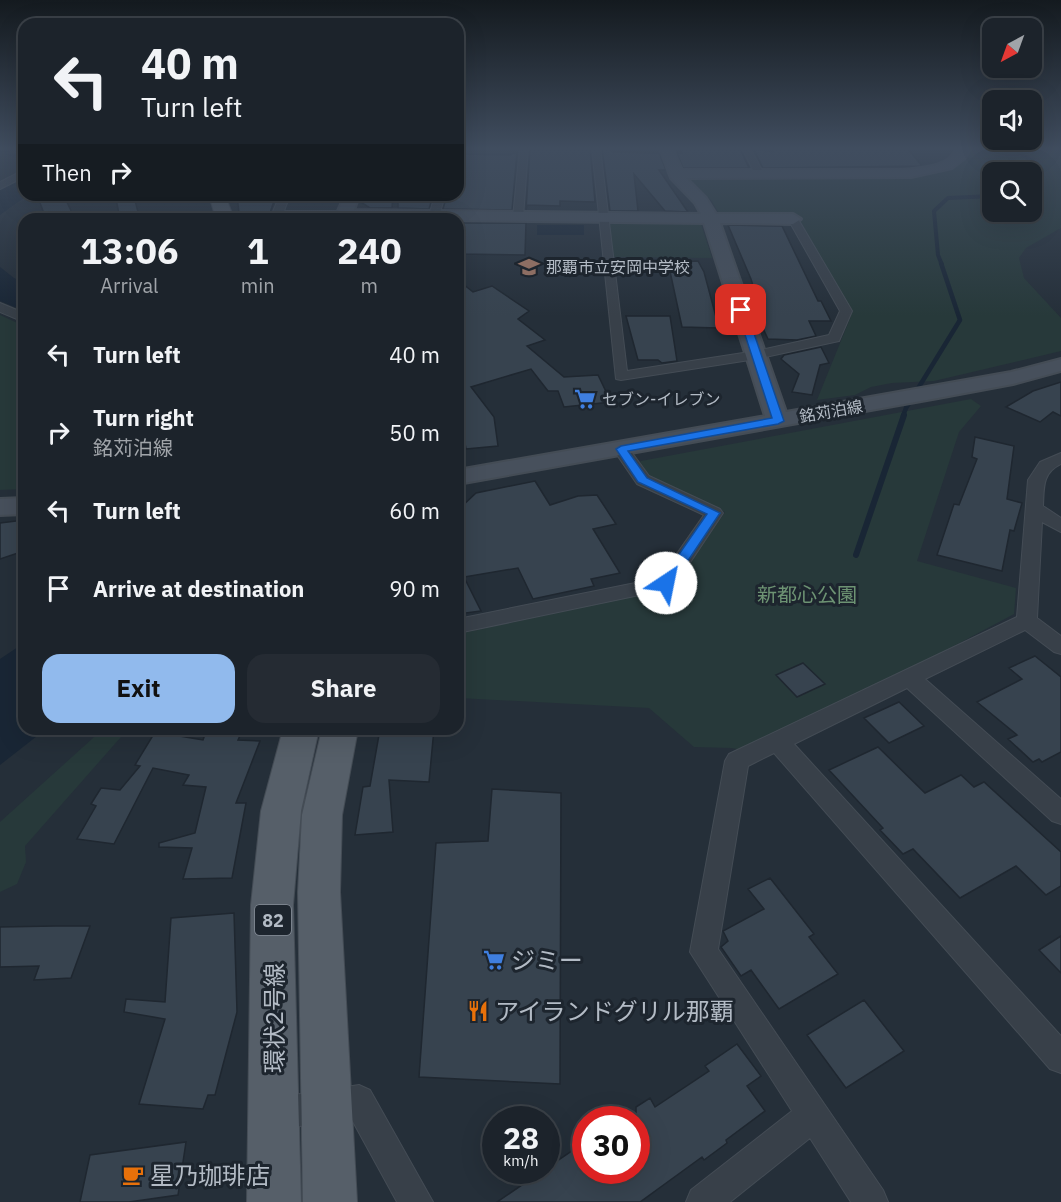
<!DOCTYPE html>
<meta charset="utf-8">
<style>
body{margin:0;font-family:"IBM Plex Sans","Noto Sans JP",sans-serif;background:#252b33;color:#f1f3f6;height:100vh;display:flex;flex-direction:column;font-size:22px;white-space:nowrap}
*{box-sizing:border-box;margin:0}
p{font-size:20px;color:#a0a4a9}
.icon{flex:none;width:33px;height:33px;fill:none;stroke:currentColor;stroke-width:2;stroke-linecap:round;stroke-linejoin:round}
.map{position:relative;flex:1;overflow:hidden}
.side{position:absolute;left:18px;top:213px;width:446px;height:522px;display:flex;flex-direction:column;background:#1c232b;border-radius:18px;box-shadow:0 6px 24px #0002,0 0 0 2px #3a4047}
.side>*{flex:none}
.hud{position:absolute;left:18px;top:18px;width:446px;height:183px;border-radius:18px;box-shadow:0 6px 24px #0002,0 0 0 2px #3a4047;background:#1c232b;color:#f1f3f6;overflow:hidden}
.needle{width:39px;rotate:221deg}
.controls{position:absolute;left:982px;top:18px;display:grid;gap:12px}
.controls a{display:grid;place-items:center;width:60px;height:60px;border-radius:12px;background:#1c232b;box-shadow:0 6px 24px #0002,0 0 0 2px #3a4047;font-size:30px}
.speed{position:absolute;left:482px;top:1106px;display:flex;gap:12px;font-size:30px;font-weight:700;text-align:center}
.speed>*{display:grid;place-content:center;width:78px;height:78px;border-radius:50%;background:#1c232b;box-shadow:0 6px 24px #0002,0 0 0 2px #3a4047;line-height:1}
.speed small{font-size:15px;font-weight:400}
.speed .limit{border:9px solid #d22;background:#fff;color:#111}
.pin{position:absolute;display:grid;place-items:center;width:51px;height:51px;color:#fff;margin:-26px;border-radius:12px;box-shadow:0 3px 9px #0006}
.me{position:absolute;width:66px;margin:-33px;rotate:34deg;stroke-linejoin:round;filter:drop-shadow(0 0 4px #0008)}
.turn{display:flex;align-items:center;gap:21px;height:126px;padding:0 24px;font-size:27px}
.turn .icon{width:78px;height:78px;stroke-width:2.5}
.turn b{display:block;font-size:42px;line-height:51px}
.then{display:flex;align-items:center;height:57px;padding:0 24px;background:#0003;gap:12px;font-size:22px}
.eta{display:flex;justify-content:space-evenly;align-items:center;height:102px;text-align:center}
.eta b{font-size:36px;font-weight:700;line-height:42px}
.primary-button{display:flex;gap:12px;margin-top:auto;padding:12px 24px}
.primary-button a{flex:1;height:69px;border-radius:18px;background:#91baed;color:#111;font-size:24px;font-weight:700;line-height:69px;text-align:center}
.primary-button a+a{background:#252b33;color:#f1f3f6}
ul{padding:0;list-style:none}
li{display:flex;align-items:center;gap:18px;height:78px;padding:0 24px}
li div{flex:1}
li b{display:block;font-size:22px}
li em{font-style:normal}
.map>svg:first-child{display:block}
</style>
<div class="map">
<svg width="1061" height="1202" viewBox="0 0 1061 1202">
<rect width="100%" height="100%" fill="#252f39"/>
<path fill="#27393a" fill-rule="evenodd" d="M968,148H1061V228L1026,248L1019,258L1024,278L1061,318V351L934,381L892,383L871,387L855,395L817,400L851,316L798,217H787L785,212L786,217L720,215L711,200L688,178L878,177L957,164L966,156ZM993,172H1032V212H993Z
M616,220H689L701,224L712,258L612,257L609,223Z
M0,315L24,326V489L0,490Z
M971,399L981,406L959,432L917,561L1016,588L1014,614L755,752L731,748L694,747L649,708L458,698V634L672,588L725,512L653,479L646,474L639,464L641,461Z
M103,729H128L25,846L26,862L17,884L0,892V822Z"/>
<path fill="#192635" d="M24,177V195H28L0,215V189Z
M537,225H584V235H537Z
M0,267L14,278L24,282V311L0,301Z
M24,643V729H46L0,765V659Z"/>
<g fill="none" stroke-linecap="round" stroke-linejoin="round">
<path stroke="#192635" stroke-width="4" d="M1013,148L1036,164L1040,173L1032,183
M0,150L24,159
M942,265L938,255L934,211L948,198L993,196"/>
<path stroke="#192635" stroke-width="4.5" d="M903,416L906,408L960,320L941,263"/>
<path stroke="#192635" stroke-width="6" d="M856,555L904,415"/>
</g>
<path fill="#37434f" stroke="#1f2730" stroke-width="1.5" d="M530,148H590L595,202L560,201V206L527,205L526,210Z
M602,148H611L612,152L659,153L666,170H659L688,212L665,211L634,174L638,211H610Z
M679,148H735L740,149L749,168H683L677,153H682Z
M773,148L908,149L922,166L763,168L754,150L773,151Z
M517,152L512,210L443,209L447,195H458V167H460L463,154L509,155Z
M237,195H276L270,213H239Z
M361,195H393L392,208H370L359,201Z
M398,195H433L429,209L398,208Z
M64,196L75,219H46L39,200Z
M134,197L140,219H120L116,199Z
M464,223H526L525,255L459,254Z
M728,225L782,226L818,301H821L831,321H809L816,336L797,340L768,339L750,301L757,299L751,279Z
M698,261L704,272L719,328L682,327L668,262Z
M458,280L473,292L492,286L529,311L518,319L545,340L527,346L564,377L598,375L611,402L564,407L558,391H548L531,369L471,387L494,417L498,446L466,449L460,416H458Z
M626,316H670L677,361L662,363L658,360H638Z
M821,347L829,363L820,365L812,395L792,392L799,374L781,359L784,355Z
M1061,382V416L1053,412L1040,422L1006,407L1033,391Z
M975,437L1014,446L1007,499L1022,503L1014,531L1010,530L1002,571L937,555L954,504L959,505L977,459L972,457Z
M535,481L550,505L578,496L597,495L616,524L593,529L620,573L591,579L594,586L533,599L518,568L464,577L481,611L458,614V510L476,493Z
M24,520V551L0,559V523Z
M1035,656L1061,677V752L1042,762L1039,759L1033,762L1008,739L1017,735L977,702L1022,679L1009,668Z
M803,663L825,684L797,697L776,675Z
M899,702L924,726L889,743L864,718Z
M207,729H243L238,740L260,741L236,803H246L232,878L183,879L192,848L159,847V843L195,833L206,787L183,785L189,775L153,768L114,844L77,839L96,806L91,804L101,788L120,790L140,766L135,765L155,732L203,740Z
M380,729H434L429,782L389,780L393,832L355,835L363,787L370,786Z
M878,747L925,793L961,775L974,787L984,782L1061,852V886L1046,895L1016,866L960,898L913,849L903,854L880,830L883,828L829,770Z
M492,789L561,793L560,1084L419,1077L436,843L488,841Z
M770,878L814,934L809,937L838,974L779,1009L751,970L741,976L721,947L728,941L723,931L764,909L748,889Z
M234,913L237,1012L215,1095H208L203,1109L139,1104L165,1019L124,1012L126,999L165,1002L171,918Z
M55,926H90L71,978L34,980L39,966L0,967V927Z
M1061,936V973L1039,950Z
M864,1000L904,1051L846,1088L807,1035Z
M737,1044L761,1076L747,1086L765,1111L726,1140L727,1143L704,1160L702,1157L640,1202H497L585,1142V1170H636V1107L650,1098L655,1107L709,1071L705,1066Z
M186,1142L178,1195L129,1202H80L90,1155Z"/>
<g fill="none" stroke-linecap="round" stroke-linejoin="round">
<defs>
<path id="street" d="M520,148H528L523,217L518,220L513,217Z
M592,148H600L627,371L756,351L829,335L840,311L788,219L793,216L798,219L852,311L839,341L756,359L621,380L616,379Z
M742,148H750L764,174L762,176H756Z
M24,170V177L0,189V182Z
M280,195H290L284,211H347L352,214L347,217L273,216L272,214Z
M435,195H445L439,216L433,219L429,216Z
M0,303L24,313V322L0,312Z
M621,444L627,446L649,476L720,509L723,513L673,588L458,633V619L660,578L704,515L637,484L613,449Z
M1061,453V464C1042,473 1044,488 1043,506L1061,518V532L1042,522L1037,618L1061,636V654L1054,652L1025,630L925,679L1061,799V824L1052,821L907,688L794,744L1061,1036V1073L1050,1069L774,753L748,766L718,949L883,1190L888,1202H851L810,1138L730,1202H686L691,1190L792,1111L690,952L725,761L729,754L1017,617L1028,480L1040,462Z
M359,1085L370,1090L433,1202H397L351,1118L274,1130L263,1125L258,1114L263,1103L274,1098Z"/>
<path id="secondary" d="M660,148H672L682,170H903C922,168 949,168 957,148H970L965,158L952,168L911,177L686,178L706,198L716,214H793L801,219L793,224L720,223L786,412L1011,372L1061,359V371L1013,384L938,398L458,484V470L765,416L704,223L348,219L340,216L337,213L345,195H359L354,210L701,214L695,203L671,178Z
M24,498V514L0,515V499Z"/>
<path id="primary" d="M209,195H225L234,219H216Z
M283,729H319L301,811L293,905L301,1202H247L251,905L261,811Z
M322,729H358L342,815L340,892L357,1202H303L298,892L302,815Z"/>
</defs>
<use href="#street" stroke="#444c55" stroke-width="2"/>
<use href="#secondary" stroke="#444c55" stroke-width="4"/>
<use href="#primary" stroke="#444c55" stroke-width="2"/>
<use href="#street" fill="#384049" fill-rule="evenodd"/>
<use href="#secondary" fill="#47505c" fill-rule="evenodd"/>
<use href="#primary" fill="#565f69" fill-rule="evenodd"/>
</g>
<linearGradient id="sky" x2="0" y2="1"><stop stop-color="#141a1f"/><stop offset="0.47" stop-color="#404d5f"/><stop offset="1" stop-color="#404d5f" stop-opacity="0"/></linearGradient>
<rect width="1061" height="316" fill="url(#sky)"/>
<path fill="#1a73e8" stroke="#114b97" stroke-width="1.5" d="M738,308L746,310L784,421L778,424L628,451L647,478L720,513L671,586L666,587L659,583L707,514L638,482L616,449L621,446L772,418L737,310Z"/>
<defs>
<symbol id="school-bare" viewBox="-9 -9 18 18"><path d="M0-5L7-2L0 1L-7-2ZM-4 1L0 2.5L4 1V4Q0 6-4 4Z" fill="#8d6e63" stroke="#1d252e" stroke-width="2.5" paint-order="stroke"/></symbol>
<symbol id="supermarket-bare" viewBox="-9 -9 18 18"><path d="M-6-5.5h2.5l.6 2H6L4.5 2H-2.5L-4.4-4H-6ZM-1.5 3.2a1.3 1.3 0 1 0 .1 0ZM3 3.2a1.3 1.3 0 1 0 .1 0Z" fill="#3f7fe0" stroke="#1d252e" stroke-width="2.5" paint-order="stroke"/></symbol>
<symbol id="restaurant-bare" viewBox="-9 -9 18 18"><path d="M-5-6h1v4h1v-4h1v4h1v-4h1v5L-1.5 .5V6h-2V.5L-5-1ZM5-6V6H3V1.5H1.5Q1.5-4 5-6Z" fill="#e8710a" stroke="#1d252e" stroke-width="2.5" paint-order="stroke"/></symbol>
<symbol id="cafe-bare" viewBox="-9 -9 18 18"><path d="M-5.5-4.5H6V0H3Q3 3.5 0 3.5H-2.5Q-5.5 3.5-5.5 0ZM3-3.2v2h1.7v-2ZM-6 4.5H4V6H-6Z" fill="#e8710a" stroke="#1d252e" stroke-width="2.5" paint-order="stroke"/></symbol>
</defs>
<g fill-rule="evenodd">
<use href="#school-bare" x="514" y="252" width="30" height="30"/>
<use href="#supermarket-bare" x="570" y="384" width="30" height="30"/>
<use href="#supermarket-bare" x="479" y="945" width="30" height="30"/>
<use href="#restaurant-bare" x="463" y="996" width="30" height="30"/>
<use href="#cafe-bare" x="118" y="1160" width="30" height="30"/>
</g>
<g text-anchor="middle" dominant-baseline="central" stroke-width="6" stroke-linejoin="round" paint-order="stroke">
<g font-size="16" fill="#b3bbc5" stroke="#1d252e" text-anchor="start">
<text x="546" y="267">那覇市立安岡中学校</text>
<text x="602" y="399">セブン-イレブン</text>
</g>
<g font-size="16" fill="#b3bbc5" stroke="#1d252e">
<text transform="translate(831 411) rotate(-10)">銘苅泊線</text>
</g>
<rect fill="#1d252e" stroke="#868e98" stroke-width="1.5" x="255" y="905" width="36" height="30" rx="4.5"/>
<g font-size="18" font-weight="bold" fill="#b3bbc5">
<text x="273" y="920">82</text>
</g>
<g font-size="20" fill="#6d9373" stroke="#1d252e">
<text x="807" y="594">新都心公園</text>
</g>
<g font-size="24" fill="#b3bbc5" stroke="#1d252e" text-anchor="start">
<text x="511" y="960">ジミー</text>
<text x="495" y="1011">アイランドグリル那覇</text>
<text x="150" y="1175">星乃珈琲店</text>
</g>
<g font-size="24" fill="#b3bbc5" stroke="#1d252e">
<text transform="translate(274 1018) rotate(-90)">環状2号線</text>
</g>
</g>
</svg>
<div class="controls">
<a><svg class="needle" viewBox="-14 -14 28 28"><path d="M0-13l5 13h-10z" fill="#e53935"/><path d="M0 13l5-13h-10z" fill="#a0a4a9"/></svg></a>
<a><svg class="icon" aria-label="sound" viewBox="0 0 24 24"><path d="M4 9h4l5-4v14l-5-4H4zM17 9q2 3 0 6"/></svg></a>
<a><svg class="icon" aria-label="search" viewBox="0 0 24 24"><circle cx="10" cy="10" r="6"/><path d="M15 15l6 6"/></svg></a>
</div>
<div class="speed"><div>28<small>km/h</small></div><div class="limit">30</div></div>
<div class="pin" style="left:741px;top:310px;background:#d93025"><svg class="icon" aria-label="arrive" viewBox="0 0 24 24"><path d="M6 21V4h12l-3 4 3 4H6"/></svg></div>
<svg class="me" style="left:666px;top:583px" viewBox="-20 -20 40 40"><circle r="19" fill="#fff"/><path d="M0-13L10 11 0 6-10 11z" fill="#1a73e8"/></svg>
<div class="hud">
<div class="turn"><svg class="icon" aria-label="left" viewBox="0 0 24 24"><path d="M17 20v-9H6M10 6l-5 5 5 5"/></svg><div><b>40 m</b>Turn left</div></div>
<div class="then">Then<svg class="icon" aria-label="right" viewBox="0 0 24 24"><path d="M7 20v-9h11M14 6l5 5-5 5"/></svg></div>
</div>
<section class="side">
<div class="eta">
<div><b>13:06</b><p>Arrival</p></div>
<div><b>1</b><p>min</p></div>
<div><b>240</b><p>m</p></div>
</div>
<ul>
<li><svg class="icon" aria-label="left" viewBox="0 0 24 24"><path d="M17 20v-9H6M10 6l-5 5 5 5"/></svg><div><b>Turn left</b></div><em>40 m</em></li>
<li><svg class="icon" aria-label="right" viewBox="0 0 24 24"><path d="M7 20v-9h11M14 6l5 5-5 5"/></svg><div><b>Turn right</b><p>銘苅泊線</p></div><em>50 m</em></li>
<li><svg class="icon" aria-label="left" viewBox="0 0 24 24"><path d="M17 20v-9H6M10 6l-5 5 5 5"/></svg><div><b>Turn left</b></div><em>60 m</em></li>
<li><svg class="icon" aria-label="arrive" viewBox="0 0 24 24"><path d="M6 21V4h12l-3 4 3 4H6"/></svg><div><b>Arrive at destination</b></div><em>90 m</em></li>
</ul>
<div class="primary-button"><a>Exit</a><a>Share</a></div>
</section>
</div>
